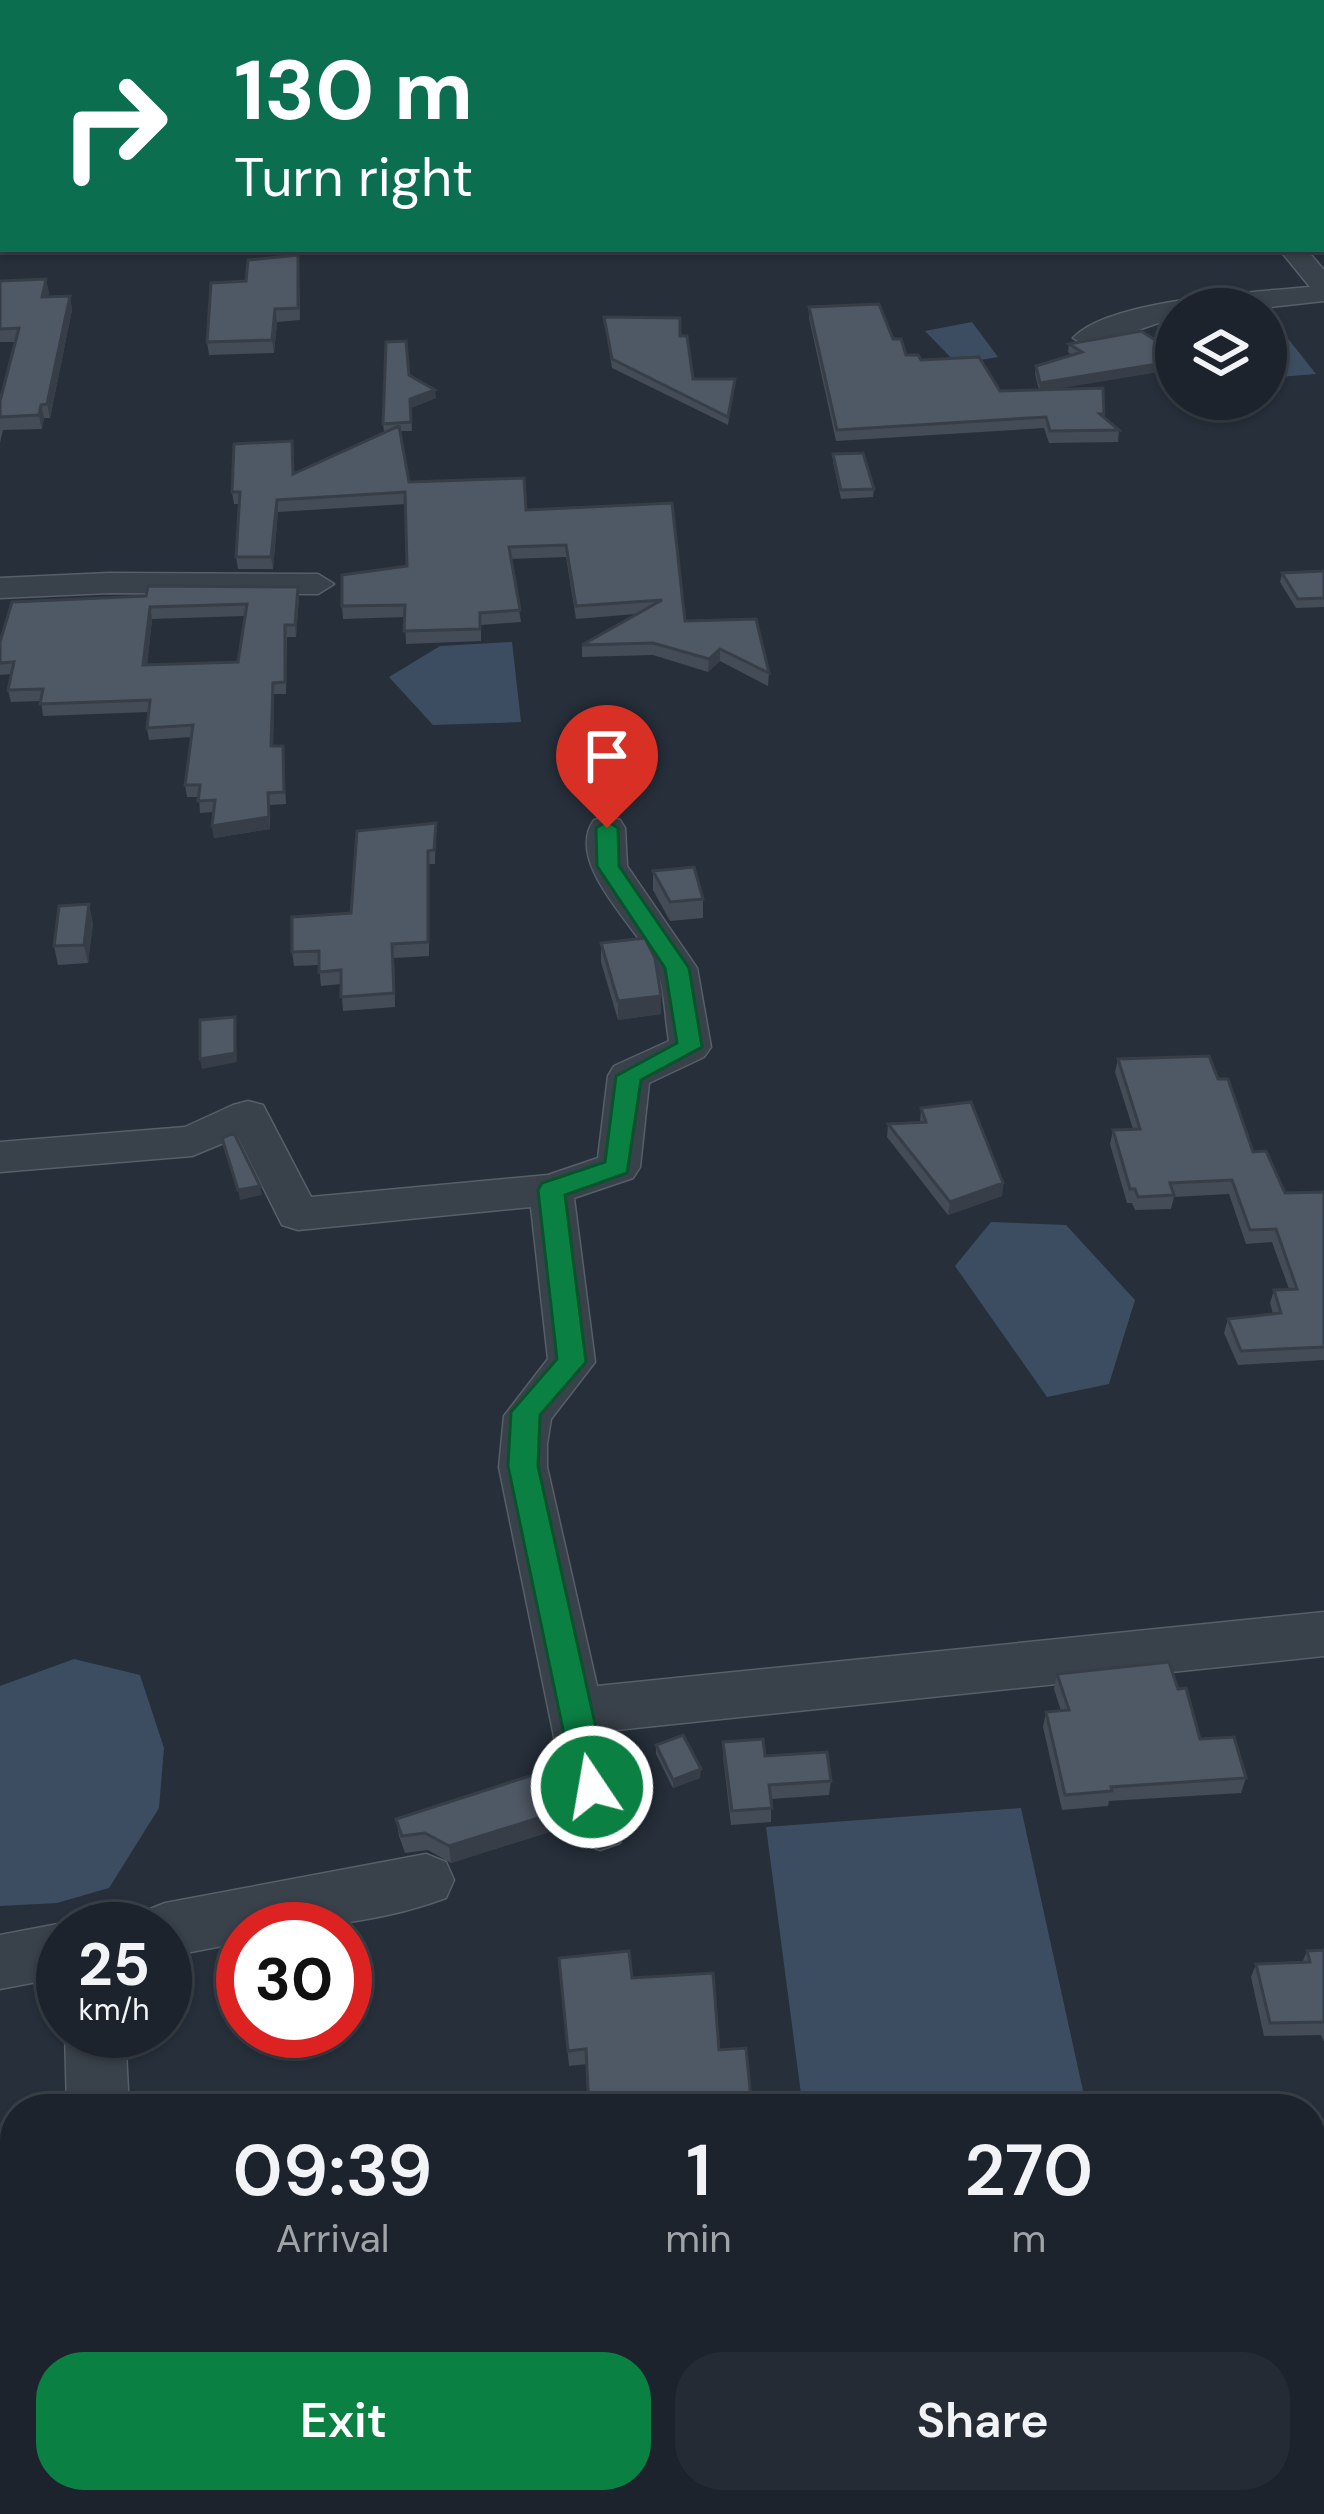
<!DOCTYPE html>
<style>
body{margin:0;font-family:"DM Sans",sans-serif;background:#252b34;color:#f1f3f6;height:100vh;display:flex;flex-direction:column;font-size:45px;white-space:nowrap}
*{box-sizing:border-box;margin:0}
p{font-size:39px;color:#a0a4a9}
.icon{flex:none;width:66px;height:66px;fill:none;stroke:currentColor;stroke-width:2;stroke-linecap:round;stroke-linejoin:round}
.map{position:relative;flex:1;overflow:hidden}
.sheet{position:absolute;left:0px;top:2094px;width:1326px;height:420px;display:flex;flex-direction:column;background:#1c232c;border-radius:48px 48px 0 0;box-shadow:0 3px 9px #0004,0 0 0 3px #3a4048}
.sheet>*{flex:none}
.guide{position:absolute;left:0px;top:0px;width:1326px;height:252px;box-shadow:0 3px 9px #0004,0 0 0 3px #3a4048;background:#0b6e4f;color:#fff;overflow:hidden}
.fabs{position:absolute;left:1155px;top:288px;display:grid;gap:24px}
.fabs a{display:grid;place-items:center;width:132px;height:132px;border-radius:50%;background:#1c232c;box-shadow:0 3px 9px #0004,0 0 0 3px #3a4048;font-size:60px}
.speed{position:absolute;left:36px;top:1902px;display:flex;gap:24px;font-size:60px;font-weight:700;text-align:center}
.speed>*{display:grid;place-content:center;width:156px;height:156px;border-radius:50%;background:#1c232c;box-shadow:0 3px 9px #0004,0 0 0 3px #3a4048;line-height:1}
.speed small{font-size:30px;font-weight:400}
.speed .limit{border:18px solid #d22;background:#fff;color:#111}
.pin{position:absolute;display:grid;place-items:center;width:102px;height:102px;color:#fff;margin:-123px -51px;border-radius:50% 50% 50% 0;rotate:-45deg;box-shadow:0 0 12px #0007}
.pin .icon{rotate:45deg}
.me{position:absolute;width:132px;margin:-66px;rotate:348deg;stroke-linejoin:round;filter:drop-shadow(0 0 9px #0008)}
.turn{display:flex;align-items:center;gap:42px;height:252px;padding:0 36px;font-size:54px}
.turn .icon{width:156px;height:156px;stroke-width:2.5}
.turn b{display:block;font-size:84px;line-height:102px}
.eta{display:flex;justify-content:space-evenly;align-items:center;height:204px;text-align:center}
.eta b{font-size:72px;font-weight:600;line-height:84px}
.button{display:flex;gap:24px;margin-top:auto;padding:24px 36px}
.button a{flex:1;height:138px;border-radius:48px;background:#0b8043;color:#fff;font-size:48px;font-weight:600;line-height:138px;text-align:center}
.button a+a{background:#252b34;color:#f1f3f6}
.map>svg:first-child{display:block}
</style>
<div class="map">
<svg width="1324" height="2514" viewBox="0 0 1324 2514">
<rect width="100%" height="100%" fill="#262f3a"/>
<path fill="#3d4d61" d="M1266,312H1267L1316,374L1266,378Z
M972,322L998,357L957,364L925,331Z
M512,642L521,722L433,725L389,677L440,646Z
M991,1222L1066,1225L1135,1300L1109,1384L1047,1397L955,1266Z
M74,1659L140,1675L164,1748L159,1808L109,1888L57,1903L0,1906V1686Z
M1021,1808L1087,2109H803L766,1827Z"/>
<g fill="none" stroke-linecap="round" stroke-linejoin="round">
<defs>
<path id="minor" d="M880,0H902L878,3Z
M0,140H3V154H0Z
M1279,249H1306L1324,270V301L1251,309H1176V317L1097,344L1087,346L1073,338C1109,299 1256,292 1310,287Z
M109,573L318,574L334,584L318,594L109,593L0,598V578Z
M607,817L620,820L625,828L627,866L697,968L711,1047L704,1057L649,1083L640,1167L633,1178L574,1198L595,1362L551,1419L547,1444V1467L597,1686L1324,1612V1656L607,1731L628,1825L620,1843L600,1850L580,1843L572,1825L499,1467L504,1416L548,1359L531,1207L298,1230L282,1225L238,1137L192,1156L0,1172V1142L185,1127L233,1105L248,1101L263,1105L311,1197L548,1175L598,1158L608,1076L614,1066L669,1041C665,1018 665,988 656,967C640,928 563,864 594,820Z
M426,1854L446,1862L454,1880L446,1898C382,1922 310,1929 243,1929V1942L165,1957V1929H137L145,1911L165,1903Z
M63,1923L79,1929H63V1977L0,1989V1935Z
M65,2031H125L129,2109H67Z"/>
</defs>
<use href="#minor" stroke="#575f68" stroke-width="3"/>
<use href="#minor" fill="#39414a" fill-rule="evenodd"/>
</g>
<path fill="#444c57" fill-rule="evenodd" d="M299,267L300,320L277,322L274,353L209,355L207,342L246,281Z
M0,281L49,292L48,297L70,296L72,310L50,418H44L42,429L3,430L0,443V401L16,342H0Z
M809,307L893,339L906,355L1000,391L1039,390L1035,374L1036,366L1072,355L1068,352L1069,344L1176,369L1052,389L1103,388V417L1119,430L1118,442L1049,443L1044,428L836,441L809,318Z
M604,317L680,336L693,379L734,387L728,425L612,368Z
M409,375L436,398L411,408L412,431H400L409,482L526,510L672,503L685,621L769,673L768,686L720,661L708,672L653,655L582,657V645L636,614L576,619L566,557L511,559L521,622L481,625V641L406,644L405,617L343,619L342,606L407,566L406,504L278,512L273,569H238L236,557L240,504H234L232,492L292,441L294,473L384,432L383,424Z
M833,454L874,489L873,497L841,499L833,462Z
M1324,571V607L1296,608L1280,582L1282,573Z
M298,587L299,598L296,637H287L286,694H274L273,746H283L286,804L270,805V829L214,838L212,826L213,812L200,813L199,797H187L185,785L191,737L149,740L147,728L149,712L43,716L41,701L11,702L8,690L12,674L0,675V642L146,596ZM245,616L238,662L147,665L152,619Z
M436,823L435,864H429V956L394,958L395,1007L343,1011L341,984L321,986L319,965L294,966L292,952L351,913Z
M653,871L703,899V918L670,921L653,890Z
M93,923L88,963L58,965L54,946Z
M601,943L661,1014L618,1020L601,962Z
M1118,1059L1218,1079L1253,1152L1285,1193L1324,1192V1360L1238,1365L1224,1333L1228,1319L1273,1314L1270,1303L1274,1290L1289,1289L1272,1242L1246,1244L1229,1194L1174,1197L1171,1209L1135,1210L1132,1203H1127L1110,1144L1113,1130L1133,1129L1115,1072Z
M921,1108L1003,1183L1002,1196L948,1215L887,1137L888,1124L920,1123Z
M1057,1674L1178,1689L1200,1739L1246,1778L1241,1793L1109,1801L1108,1806L1062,1810L1043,1727L1046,1712L1061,1711L1054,1689Z
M723,1742L831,1781L829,1795L771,1799V1822L731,1825L723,1756Z
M656,1745L700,1778L673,1788L656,1754Z
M567,1809L568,1826L451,1863L428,1850L405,1853L399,1836L396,1819Z
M1324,1950V2042L1321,2035L1264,2036L1251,1977L1256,1964L1302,1963L1307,1951Z
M559,1958L632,1978L719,2050L569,2066Z
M15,2382V2446L0,2448V2383Z"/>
<path fill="#373e47" d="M2,217L3,235L0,252V230Z
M46,279L49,292L44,311L42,297Z
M70,296L72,310L50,418L47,404Z
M275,309L277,322L274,353L272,340Z
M1176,361V369L1039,392L1040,383Z
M435,390L436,398L411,408L410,399Z
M41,405L44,418L42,429L39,415Z
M277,500L278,512L273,569L271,557Z
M298,587L299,598L296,637L295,625Z
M150,607L152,619L146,677L143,665Z
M720,649V661L708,672L709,659Z
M273,683L274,694L273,758L271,746Z
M268,793L270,829L214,838L212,826Z
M89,904L93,923L88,963L84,945Z
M661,996V1014L618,1020V1001Z
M235,1017L237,1062L202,1069L200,1059Z
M1003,1183L1002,1196L948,1215L950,1202Z
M260,1186L262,1195L240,1200L238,1190Z
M701,1769L700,1778L673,1788V1780Z
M567,1809L568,1826L451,1863L449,1846Z
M198,2499H203L202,2514H197Z"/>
<path fill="#4f5865" stroke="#373e47" stroke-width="3" fill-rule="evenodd" d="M0,0H38L37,3H3V19H0Z
M60,0H91L90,3H59Z
M153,0H197L196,3H152Z
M202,0H316L317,3H201Z
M0,168H3V217L0,230Z
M298,255V308L275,309L272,340L207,342L211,283L246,281L248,260Z
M46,279L42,297L70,296L47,404L41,405L39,415L0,417V401L19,328L0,329V281Z
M879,304L893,339H901L906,355H918L921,360L979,357L1000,391L1103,388L1104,414H1100L1119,430L1050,431L1046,417L837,430L809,307Z
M604,317L680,318V336H687L693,379H735L728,417L612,359Z
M1141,331L1176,353V361L1040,383L1036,366L1082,352L1069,344Z
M406,341L409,375L435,390L410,399L411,422L383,424L386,342Z
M399,426L409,482L524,478L526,510L672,503L685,621L756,619L769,673L720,649L709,659L653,643L582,645L662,600L576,606L566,545L509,547L520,610L480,613V629L404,631L405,605L342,606V575L407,566L405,492L277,500L271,557H236L240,492H232L234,444L292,441L293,474Z
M863,453L874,489L841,490L833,454Z
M1324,571V598L1298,599L1282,573Z
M148,586L298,587L295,625H285V682L273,683L271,746H283L284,792L268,793L269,817L212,826L215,800L198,801L200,785H185L193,725L147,728L150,700L40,704L43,689L8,690L14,662L0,663V642L12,602L146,596ZM247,604L238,662L143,665L150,607Z
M436,823L434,850L428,851V942L392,944L394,993L341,997V970L319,972V951L292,952V917L351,913L357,831Z
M694,867L703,899L670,902L653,871Z
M89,904L84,945L54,946L59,906Z
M645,938L655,958L661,996L618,1001L601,943Z
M235,1017V1053L200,1059V1020Z
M1209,1056L1218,1079H1228L1253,1152L1266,1151L1285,1193L1324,1192V1347L1241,1351L1228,1319L1281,1313L1274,1290L1297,1289L1276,1229L1250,1230L1232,1180L1170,1183L1174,1195L1138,1197L1135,1189H1130L1113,1130L1140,1129L1118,1059Z
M971,1102L1003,1183L950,1202L888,1124L926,1122L921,1108Z
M234,1133L260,1186L238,1190L222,1138Z
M1169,1662L1178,1689L1186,1688L1200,1739L1234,1737L1246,1778L1111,1787L1112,1791L1065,1795L1046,1712L1069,1710L1057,1674Z
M683,1735L701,1769L673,1780L656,1745Z
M763,1739L765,1756L827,1752L831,1781L769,1785L772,1808L732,1811L723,1742Z
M558,1767L567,1809L449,1846L425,1833L402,1836L396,1819Z
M1324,1950V2022L1270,2023L1256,1964L1310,1962L1307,1951Z
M629,1951L632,1978L713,1973L719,2050L746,2048L752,2109H589L586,2049L568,2051L559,1958Z
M15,2382V2432L0,2434V2383Z
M69,2499H198L197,2514H67Z
M255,2499H448V2514H254Z"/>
<path fill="#0b8043" stroke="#07532c" stroke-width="3" d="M607,821L618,828L619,866L689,968L702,1047L641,1080L627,1173L565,1195L586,1362L540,1415L538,1466L609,1787L604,1798L592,1802L580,1798L575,1787L508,1466L511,1412L557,1359L538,1190L542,1183L605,1162L616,1076L677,1043L665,968L597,866L596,828Z"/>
</svg>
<div class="fabs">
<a><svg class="icon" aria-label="layers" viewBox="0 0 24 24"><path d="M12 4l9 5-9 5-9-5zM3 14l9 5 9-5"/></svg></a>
</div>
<div class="speed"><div>25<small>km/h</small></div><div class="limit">30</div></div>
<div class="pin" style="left:607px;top:828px;background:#d93025"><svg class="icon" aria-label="arrive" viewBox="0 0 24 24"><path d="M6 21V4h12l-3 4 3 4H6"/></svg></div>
<svg class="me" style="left:592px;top:1787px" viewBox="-20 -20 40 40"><circle r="17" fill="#0b8043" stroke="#fff" stroke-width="3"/><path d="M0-11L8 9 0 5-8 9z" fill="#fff"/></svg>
<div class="guide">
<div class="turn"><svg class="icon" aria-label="right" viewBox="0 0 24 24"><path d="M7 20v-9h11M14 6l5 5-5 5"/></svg><div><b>130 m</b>Turn right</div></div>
</div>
<section class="sheet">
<div class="eta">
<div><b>09:39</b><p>Arrival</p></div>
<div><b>1</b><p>min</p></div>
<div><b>270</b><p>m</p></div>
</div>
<div class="button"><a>Exit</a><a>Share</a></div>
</section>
</div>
